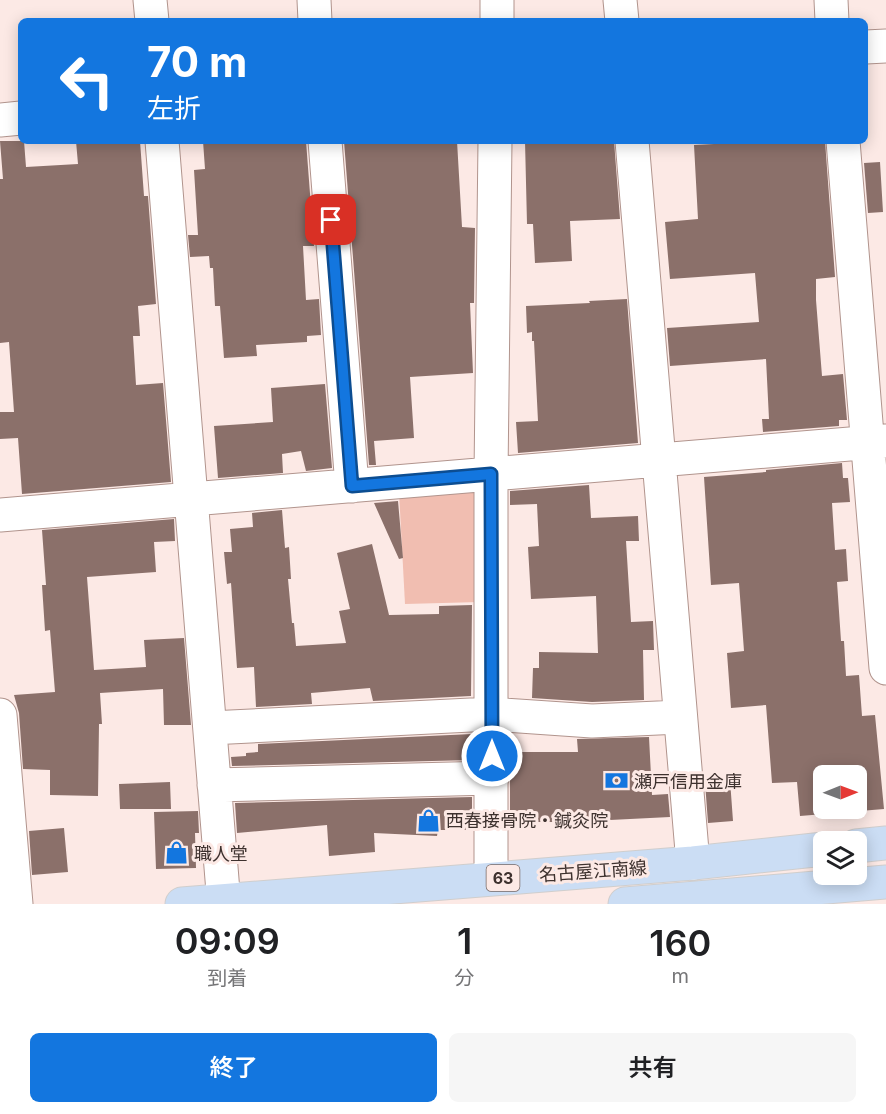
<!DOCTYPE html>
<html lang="ja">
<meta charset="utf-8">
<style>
body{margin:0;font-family:Inter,"Noto Sans JP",sans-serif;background:#f6f6f6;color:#202124;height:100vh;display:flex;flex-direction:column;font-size:22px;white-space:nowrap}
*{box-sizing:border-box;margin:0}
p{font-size:20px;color:#757577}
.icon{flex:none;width:33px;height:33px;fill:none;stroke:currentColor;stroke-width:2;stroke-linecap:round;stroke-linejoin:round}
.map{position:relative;height:904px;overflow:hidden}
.drawer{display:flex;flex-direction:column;background:#fff;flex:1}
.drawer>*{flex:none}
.top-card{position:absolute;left:18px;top:18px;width:850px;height:126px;border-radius:9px;box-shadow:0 3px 15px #0003;background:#1376df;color:#fff;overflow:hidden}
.needle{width:39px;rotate:89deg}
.fabs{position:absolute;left:813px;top:765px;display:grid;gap:12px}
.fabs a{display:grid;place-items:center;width:54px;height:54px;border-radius:9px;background:#fff;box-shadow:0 3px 15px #0003;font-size:30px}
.pin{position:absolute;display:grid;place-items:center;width:51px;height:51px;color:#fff;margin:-26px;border-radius:12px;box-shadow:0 3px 9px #0006}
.me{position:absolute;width:66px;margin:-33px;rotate:0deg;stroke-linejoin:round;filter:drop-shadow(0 0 4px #0008)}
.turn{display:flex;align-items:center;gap:21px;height:126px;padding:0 30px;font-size:27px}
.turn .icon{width:78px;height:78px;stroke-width:2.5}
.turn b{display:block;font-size:42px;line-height:51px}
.eta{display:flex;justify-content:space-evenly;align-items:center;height:102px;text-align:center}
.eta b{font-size:36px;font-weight:600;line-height:42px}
.button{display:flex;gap:12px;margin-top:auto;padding:12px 30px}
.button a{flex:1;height:69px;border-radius:9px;background:#1376df;color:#fff;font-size:24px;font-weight:600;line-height:69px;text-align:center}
.button a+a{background:#f6f6f6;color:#202124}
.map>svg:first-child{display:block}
</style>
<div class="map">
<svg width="886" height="904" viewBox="0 0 886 904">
<rect width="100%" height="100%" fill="#fce9e5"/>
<path fill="#f1beb1" d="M472,488L478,495L480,602L405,604L399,492Z"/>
<path fill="#8b706a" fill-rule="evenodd" d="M0,141H24L26,167L78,164L76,141H140L144,196H148L156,304L138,306L140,336H133L136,385L163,383L171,482L22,494L18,438L0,439V412H14L9,342L0,343V179H3Z
M203,141H306L314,246H303L306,300L319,299L321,335L307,336V342L256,345L257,356L224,358L220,306H215L213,268H210L209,256L190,257L188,235H198L194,170L205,169Z
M344,141H457L462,227L475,228L474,303H470L473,373L410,377L414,438L374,441L376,465H369Z
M525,141H614L620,219L570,221L572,261L535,263L533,224H527Z
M713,141H825L835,277L816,279V300L822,376L843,374L847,420H839V426L763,432L762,419H769L766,359L670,366L667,328L759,322L755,273L670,279L665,222L698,219L694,145L714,144Z
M880,162L883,212L868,213L864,163Z
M627,299L638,443L518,453L516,422L538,421L534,341H532V332L527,333L526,306L590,303L589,301Z
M325,384L332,468L306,471L301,451L282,454L283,473L218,478L214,426L273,422L271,388Z
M842,463L843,478H848L850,502L832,503L835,550L846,549L848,581L837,582L841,641H844L846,676L859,675L862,716L875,715L884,809L800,816L797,782L772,783L766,705L731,708L727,653L744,651L739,583L711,585L704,477L766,472V470ZM824,776H856V808H824Z
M589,485L591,518L638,516L639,541H626L631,622L653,621L654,650H643L644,700L592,702L532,698L533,668H539V652L598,653L596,596L531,599L528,547L539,546L537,504L510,505V491Z
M398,501L403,558L399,559L374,503Z
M282,510L285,548L289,547L291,579H288L292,623H294L296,646L346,643L339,611L350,609L337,553L372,544L389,615L439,614V606L472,605L471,696L373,701L370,688L311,693L312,704L256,707L254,667L237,668L231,583L227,584L224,552H232L230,529L253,527L252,513Z
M174,519L175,541L154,542L156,572L87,577L94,670L146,667L144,640L184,638L191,725H164L163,689L100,693L102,724H99L98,796L50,795V770L23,769L19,713L14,695L55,692L50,630L45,631L42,585H46L42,530Z
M472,734V760L232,766L231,757L246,756V753L258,752V744Z
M649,737L652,795L668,794L670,817L570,822H510V752H578L577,739Z
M730,780L733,821L708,823L705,782Z
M170,782L171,809H120L119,784Z
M472,797V830H438L437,836L374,833L375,852L329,856L327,825L237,833L235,803Z
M198,811L199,833H195L196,868L156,869L154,812Z
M64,828L68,872L32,875L29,831Z"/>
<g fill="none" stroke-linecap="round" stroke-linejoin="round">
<defs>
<path id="street" d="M150,0L152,21
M314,0L315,21
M620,0L622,21
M831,0L832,21
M497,21V0
M866,47L886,46
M0,120L21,118
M162,141L224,904
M325,141L352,486
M632,141L693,863
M843,141L886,668
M0,515L886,441
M0,715L16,904
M210,728L491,714L592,721L680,717
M214,785L492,778
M491,878V474L495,141"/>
<path id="primary" d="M856,846L886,843
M182,904L693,863L824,849
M625,904L886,882"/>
</defs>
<use href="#street" stroke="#b1948d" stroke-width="35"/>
<use href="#primary" stroke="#d0cecd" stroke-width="35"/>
<use href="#street" stroke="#fff" stroke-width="33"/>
<use href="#primary" stroke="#cbddf4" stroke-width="33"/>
</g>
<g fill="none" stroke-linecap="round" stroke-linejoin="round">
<defs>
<path id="route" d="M331,220L352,486L491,474L492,756"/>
</defs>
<use href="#route" stroke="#0c4d91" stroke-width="15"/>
<use href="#route" stroke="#1376df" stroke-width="10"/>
</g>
<defs>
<symbol id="bank-bare" viewBox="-9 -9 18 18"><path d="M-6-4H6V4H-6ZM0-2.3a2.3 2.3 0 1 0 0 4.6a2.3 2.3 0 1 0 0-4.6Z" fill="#1376df" stroke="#fce9e5" stroke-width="2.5" paint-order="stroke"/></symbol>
<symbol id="shop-bare" viewBox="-9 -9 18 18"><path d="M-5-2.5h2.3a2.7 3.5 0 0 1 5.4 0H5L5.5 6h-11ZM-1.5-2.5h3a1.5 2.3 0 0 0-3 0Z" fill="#1376df" stroke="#fce9e5" stroke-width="2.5" paint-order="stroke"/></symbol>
</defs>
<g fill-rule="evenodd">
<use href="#bank-bare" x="600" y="764" width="33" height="33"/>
<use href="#shop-bare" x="412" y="804" width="33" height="33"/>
<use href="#shop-bare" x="160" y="836" width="33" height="33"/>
</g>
<g text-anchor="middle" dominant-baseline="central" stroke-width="6" stroke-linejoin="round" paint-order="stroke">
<rect fill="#fce9e5" stroke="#766865" stroke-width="1.5" x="486.5" y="865" width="33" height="26" rx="4.5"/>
<g font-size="16" font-weight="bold" fill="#3d312e">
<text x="503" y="878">63</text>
</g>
<g font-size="18" fill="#3d312e" stroke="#fce9e5" text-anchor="start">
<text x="634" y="781">瀬戸信用金庫</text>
<text x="446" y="820">西春接骨院・鍼灸院</text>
<text x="194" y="853">職人堂</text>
</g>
<g font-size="18" fill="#3d312e" stroke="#fce9e5">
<text transform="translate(593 871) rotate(-4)">名古屋江南線</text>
</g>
</g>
</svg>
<div class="fabs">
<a><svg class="needle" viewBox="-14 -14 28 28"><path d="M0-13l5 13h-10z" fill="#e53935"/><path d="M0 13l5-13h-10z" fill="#757577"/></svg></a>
<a><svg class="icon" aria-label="layers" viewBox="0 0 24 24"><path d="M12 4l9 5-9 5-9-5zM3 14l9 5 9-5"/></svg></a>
</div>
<div class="pin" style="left:331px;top:220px;background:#d93025"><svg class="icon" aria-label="arrive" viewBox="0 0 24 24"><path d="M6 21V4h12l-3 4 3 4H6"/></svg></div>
<svg class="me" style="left:492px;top:756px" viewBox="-20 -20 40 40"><circle r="17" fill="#1376df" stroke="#fff" stroke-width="3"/><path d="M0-11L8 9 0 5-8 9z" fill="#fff"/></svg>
<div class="top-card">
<div class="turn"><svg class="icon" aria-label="left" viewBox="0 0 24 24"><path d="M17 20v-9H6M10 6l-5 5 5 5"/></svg><div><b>70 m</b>左折</div></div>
</div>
</div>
<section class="drawer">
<div class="eta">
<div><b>09:09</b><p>到着</p></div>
<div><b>1</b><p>分</p></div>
<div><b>160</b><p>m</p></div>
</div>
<div class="button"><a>終了</a><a>共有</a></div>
</section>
